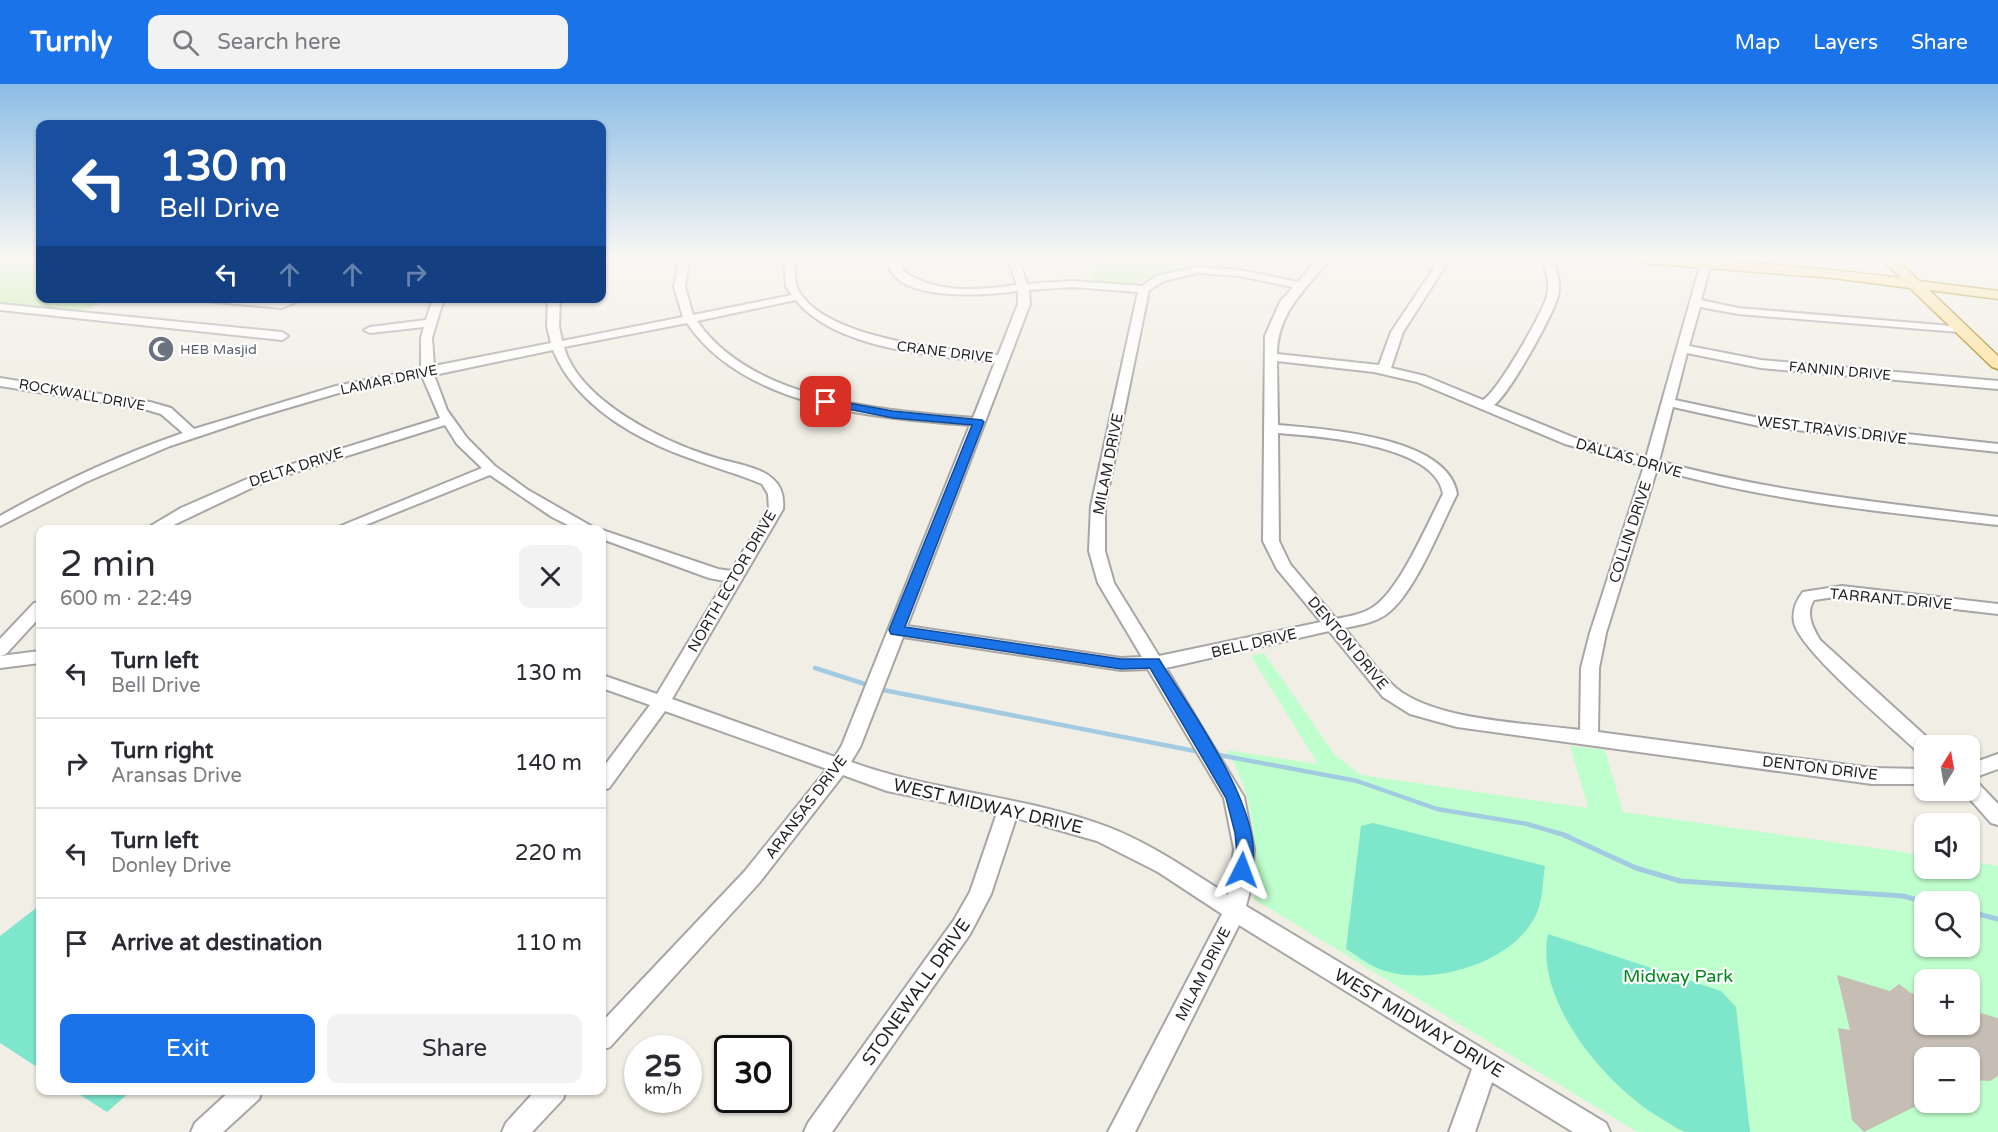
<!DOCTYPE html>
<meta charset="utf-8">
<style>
body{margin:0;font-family:"Varela Round",sans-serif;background:#f2f2f3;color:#2b2b33;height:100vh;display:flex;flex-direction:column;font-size:22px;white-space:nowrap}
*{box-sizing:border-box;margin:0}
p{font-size:20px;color:#7c7c81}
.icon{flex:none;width:33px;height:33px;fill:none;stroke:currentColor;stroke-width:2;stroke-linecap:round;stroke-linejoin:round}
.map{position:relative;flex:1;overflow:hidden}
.panel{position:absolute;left:36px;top:441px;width:570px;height:570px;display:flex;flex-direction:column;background:#fff;border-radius:12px;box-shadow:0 2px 4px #0004}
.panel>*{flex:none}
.hud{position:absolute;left:36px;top:36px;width:570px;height:183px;border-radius:12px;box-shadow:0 2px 4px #0004;background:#1a4fa0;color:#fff;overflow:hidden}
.needle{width:39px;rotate:11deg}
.fabs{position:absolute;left:1914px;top:651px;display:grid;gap:12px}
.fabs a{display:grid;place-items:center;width:66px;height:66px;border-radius:12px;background:#fff;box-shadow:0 2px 4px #0004;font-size:30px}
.speed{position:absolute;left:624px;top:951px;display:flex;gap:12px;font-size:30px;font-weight:700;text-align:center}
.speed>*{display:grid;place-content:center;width:78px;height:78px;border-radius:50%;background:#fff;box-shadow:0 2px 4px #0004;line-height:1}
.speed small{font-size:15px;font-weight:400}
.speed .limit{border:3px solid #111;border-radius:9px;background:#fff;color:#111}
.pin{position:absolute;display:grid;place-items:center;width:51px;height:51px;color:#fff;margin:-26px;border-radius:12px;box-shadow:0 3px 9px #0006}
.me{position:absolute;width:66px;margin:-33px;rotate:3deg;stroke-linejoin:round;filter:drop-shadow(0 0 4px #0008)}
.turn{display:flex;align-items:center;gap:21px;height:126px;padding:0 24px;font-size:27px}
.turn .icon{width:78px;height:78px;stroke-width:2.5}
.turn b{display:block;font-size:42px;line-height:51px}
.lanes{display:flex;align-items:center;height:57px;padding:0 24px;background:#0003;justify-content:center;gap:30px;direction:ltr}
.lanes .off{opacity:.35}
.round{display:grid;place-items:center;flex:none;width:63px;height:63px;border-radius:12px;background:#f2f2f3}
.head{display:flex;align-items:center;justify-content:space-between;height:102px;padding:0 24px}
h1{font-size:36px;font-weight:600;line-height:45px}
.button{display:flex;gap:12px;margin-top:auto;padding:12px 24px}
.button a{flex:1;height:69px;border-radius:12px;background:#1a73e8;color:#fff;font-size:24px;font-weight:600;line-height:69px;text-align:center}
.button a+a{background:#f2f2f3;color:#2b2b33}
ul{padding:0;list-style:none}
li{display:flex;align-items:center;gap:18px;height:90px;padding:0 24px;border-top:2px solid #e1e1e2}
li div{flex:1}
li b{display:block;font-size:22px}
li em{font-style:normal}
header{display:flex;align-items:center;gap:36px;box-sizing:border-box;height:84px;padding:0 30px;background:#1a73e8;color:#fff}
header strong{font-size:28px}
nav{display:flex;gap:33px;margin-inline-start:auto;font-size:21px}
.search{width:420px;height:54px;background:#f2f2f3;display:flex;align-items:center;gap:15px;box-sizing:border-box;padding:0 21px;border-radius:12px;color:#7c7c81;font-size:22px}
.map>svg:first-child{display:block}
</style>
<header>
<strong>Turnly</strong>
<div class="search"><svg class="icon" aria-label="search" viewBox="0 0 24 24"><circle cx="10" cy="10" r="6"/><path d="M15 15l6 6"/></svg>Search here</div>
<nav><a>Map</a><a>Layers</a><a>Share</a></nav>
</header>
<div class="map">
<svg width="1998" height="1048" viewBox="0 0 1998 1048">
<rect width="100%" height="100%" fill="#f1eee5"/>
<path fill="#c1efa7" d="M6,175H40V214L107,215L83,228L0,219V178Z
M1096,175H1188V183L1150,191L1132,201L1091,197Z"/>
<path fill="#bffecd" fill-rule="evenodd" d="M1264,569L1335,671L1361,691L1588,724L1570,662L1605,666L1623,728L1924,771V784H1970V777L1998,782V1048H1637L1254,815C1257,764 1255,710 1226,666L1318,680L1251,572ZM1924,818H1970V862H1924ZM1924,896H1970V940H1924ZM1924,974H1970V1018H1924Z"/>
<path fill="#7de6cb" d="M1373,739L1545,782C1543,794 1543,807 1540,819C1526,878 1428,906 1377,884C1366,879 1356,871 1346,865L1361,742Z
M40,821V985L0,959V852Z
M1548,850L1721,907L1736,923L1750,1048C1730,1048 1705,1048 1686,1048C1678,1046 1669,1039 1662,1035C1607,1003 1534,918 1548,850Z
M74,1007H131L107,1028Z"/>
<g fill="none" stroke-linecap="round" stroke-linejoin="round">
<path stroke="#a2cbe2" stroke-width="4.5" d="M815,584L868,601
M878,605L1200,668
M1214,670L1357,697L1437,725L1527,740L1568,752"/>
<path stroke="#a2cbe2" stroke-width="5" d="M1564,751L1636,784L1680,797L1903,812L1925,818
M1970,828L1998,835"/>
</g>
<path fill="#c6beb4" d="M1837,891L1890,907L1899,900L1911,909L1924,913V940H1970V926L1998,934V992L1990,997L1970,996V974H1924V1018L1968,1019L1944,1028L1916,1022L1864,1048L1852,1036L1838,944L1850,946Z"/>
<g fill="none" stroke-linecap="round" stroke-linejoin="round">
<defs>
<path id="minor" d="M679,175H689L685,203L693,231L792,211L786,203L784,175H794C795,183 794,195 797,203C819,255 949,266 998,271L1018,220V207C989,211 889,220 888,175H898L903,187C937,211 978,206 1017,201L1008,175H1018L1027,200L1072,197L1142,202L1156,192L1198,183L1240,186L1298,198L1318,175H1329C1306,206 1277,228 1277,270L1379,281L1391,248L1434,184L1436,175H1446L1444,184L1403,248L1391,284L1425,292L1483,316C1498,307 1542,230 1547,212C1550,199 1546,188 1543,175H1553C1557,188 1561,199 1558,212C1553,231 1509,311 1494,321L1575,354L1646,374L1702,175H1712L1701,216L1738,224L1963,243L1965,245L1959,248L1738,230L1700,223L1689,262L1761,276L1998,297V305L1761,284L1687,269L1675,316L1759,334L1998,360V368L1759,342L1673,323L1659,377C1770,408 1884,419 1998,433V441C1883,428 1768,417 1657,385L1606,549L1599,584L1598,648L1872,684L1924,685V700H1872L1457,643L1410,630L1383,613L1329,547L1166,584L1244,713L1254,765L1252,799L1246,822L1606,1039L1610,1048H1573L1492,998L1475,1048H1449L1472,985L1239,841L1135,1048H1108L1222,830L1158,788L1097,757L1016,734L991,810L970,850L832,1048H804L808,1039L954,836L970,808L997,729L887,707L843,691L759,799L610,963L602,966V938L745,787L827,685L665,627L609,704L602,706V685L650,621L602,604V591L657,610L725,497L709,494L602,455V446L718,485L731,487L769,425L768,410L762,400C739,390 715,384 692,375C637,356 576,322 553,266L434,291L447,326L467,354L495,382L528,406L598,446H578L552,433L490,391L353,446H331L482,384L457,360L445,341L264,398L163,446H144L181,424L254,392L440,334L422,292L342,308L257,333L170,362L86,398L0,442V432C59,399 119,371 183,349L161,330L144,325L0,302V294L150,318L171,324L194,345L336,302L421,285V254L424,243L370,249L364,246L370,243L426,236L433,214H444L432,254L434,282L551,259L547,242L548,214H560L559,242L562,257L683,233L674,203ZM1198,189L1240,192L1293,203L1280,218L1265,252L1263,457L1277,485L1321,538L1159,572L1114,499L1105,467V422L1149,206L1164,197ZM1072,203L1138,208L1091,422L1089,467L1098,499L1142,573L1121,574L907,542L1030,220L1029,206ZM796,216C834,265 938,273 995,278L973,334C883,326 753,318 697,237ZM687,239C744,324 877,334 970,341L842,661L835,673L672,615L783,425C784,414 782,403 773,395C759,382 730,379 713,373C664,358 579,317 564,263ZM1277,277L1374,288L1417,298L1565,360L1644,382L1590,549L1581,584L1580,646C1528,639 1436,637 1396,604C1377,588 1361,563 1344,544C1359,541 1375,539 1388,529C1416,507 1440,443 1457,410C1448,352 1323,345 1278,341ZM1278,349C1317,352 1436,360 1443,410C1427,440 1402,501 1376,521C1365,530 1350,532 1336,535L1290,480L1279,457ZM903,553L1121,586L1148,585L1224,714L1234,765L1228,811C1190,787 1150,759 1108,743C1025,712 934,708 851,678L860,663Z
M200,214L281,218L305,214L282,224L205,217Z
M0,220L282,248L288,252L282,256L0,226Z
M1842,502L1998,520V530L1842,512L1814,516C1805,530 1813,544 1820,556L1931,657L1933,662H1924V669L1917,667C1893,644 1798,565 1794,538C1792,526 1796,517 1803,508Z
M40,518V533L6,570L0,572V555L34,519Z
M40,567V579L0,584V572Z
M1998,670V685L1970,695L1977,698L1998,720V741L1991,739L1962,706H1970V680Z
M231,1006H262L259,1015L223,1048H191L195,1039Z
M536,1006H566L563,1015L532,1048H502L506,1039Z"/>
<path id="major" d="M1637,175C1725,175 1813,183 1901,194L1881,175H1896L1919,197L1998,207V215L1929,206L1998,272V285L1992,283L1910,204L1833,194L1644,179Z"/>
</defs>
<use href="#minor" stroke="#a6a6a6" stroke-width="4"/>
<use href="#major" stroke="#9b7c00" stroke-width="3"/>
<use href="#minor" fill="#fff" fill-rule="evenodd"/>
<use href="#major" fill="#ffe29c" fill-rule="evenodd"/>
</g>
<linearGradient id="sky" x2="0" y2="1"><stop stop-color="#8cbde6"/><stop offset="0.54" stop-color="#f9f7f3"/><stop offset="1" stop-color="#f9f7f3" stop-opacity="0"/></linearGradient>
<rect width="1998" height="322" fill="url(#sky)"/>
<path fill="#1a73e8" stroke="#114b97" stroke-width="1.5" d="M826,315L893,327L982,336L984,338L905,543L1121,575H1159C1187,621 1274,738 1249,791L1242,793L1236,791L1234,786L1237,769L1235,749L1226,714L1150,584L1121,585L891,550L889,546L972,341L893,334L822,320V316Z"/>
<defs>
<symbol id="mosque-disc" viewBox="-11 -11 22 22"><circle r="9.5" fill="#6b7280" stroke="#fff"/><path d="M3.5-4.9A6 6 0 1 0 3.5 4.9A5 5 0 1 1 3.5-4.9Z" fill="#fff"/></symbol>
</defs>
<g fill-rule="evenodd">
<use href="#mosque-disc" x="146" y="250" width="30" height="30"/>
</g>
<g text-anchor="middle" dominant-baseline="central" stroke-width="4.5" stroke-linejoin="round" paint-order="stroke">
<g font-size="14" fill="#5b616d" stroke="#fff" text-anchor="start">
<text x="180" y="265">HEB Masjid</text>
</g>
<g font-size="14" fill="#1f1f1f" stroke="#fff">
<text transform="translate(945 268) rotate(7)">CRANE DRIVE</text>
<text transform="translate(1840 287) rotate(5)">FANNIN DRIVE</text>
<text transform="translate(389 296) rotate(-12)">LAMAR DRIVE</text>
<text transform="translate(82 311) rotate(10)">ROCKWALL DRIVE</text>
</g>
<g font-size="15" fill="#1f1f1f" stroke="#fff">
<text transform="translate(1832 346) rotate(7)">WEST TRAVIS DRIVE</text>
<text transform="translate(1629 374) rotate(16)">DALLAS DRIVE</text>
<text transform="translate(1108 380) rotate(-79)">MILAM DRIVE</text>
<text transform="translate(296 383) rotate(-18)">DELTA DRIVE</text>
<text transform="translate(1630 448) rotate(-72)">COLLIN DRIVE</text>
<text transform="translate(732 497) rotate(-60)">NORTH ECTOR DRIVE</text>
<text transform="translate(1891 515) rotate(5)">TARRANT DRIVE</text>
<text transform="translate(1254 559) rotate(-13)">BELL DRIVE</text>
<text transform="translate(1348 559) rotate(50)">DENTON DRIVE</text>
<text transform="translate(1820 684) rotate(7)">DENTON DRIVE</text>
<text transform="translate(806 723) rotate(-53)">ARANSAS DRIVE</text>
<text transform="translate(1203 890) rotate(-63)">MILAM DRIVE</text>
</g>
<g font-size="18" fill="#1f1f1f" stroke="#fff">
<text transform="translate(988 722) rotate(13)">WEST MIDWAY DRIVE</text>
<text transform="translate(916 908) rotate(-55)">STONEWALL DRIVE</text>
<text transform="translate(1419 939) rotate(31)">WEST MIDWAY DRIVE</text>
</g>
<g font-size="18" fill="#038820" stroke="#fff">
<text x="1678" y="892">Midway Park</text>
</g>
</g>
</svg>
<div class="fabs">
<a><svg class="needle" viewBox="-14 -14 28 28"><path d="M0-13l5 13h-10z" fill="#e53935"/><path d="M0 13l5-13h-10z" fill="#7c7c81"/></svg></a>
<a><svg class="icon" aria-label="sound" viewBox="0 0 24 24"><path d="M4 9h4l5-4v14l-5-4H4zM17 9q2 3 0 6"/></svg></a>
<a><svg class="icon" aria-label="search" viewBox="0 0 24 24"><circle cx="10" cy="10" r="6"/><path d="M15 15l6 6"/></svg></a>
<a>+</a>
<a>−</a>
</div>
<div class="speed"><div>25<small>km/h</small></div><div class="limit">30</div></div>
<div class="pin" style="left:826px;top:318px;background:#d93025"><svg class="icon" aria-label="arrive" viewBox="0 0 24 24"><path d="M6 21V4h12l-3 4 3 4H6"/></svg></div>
<svg class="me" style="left:1242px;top:786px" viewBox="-20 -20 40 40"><path d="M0-17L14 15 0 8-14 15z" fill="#1a73e8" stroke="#fff" stroke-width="4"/></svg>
<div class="hud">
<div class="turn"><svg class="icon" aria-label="left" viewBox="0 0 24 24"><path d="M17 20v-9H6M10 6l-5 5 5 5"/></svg><div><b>130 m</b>Bell Drive</div></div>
<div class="lanes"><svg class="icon" aria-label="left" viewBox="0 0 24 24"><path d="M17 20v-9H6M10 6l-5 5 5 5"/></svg><svg class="icon off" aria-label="ahead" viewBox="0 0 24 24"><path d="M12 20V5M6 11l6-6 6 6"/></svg><svg class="icon off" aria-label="ahead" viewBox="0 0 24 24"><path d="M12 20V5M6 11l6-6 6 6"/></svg><svg class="icon off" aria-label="right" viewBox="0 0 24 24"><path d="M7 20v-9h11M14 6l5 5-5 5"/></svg></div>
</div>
<section class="panel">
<div class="head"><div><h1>2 min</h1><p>600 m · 22:49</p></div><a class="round"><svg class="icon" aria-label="close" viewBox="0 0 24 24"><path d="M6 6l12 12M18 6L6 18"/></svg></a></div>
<ul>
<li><svg class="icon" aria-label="left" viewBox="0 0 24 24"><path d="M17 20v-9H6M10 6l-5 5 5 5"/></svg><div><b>Turn left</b><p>Bell Drive</p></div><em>130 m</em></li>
<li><svg class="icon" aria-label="right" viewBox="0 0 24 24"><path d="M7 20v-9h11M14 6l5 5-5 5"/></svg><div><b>Turn right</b><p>Aransas Drive</p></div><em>140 m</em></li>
<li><svg class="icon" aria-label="left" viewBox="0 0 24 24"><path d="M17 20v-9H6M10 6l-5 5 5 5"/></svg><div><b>Turn left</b><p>Donley Drive</p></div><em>220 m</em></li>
<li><svg class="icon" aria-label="arrive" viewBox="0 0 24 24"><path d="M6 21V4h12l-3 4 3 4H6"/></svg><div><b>Arrive at destination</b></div><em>110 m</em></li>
</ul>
<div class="button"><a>Exit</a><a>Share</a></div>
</section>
</div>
